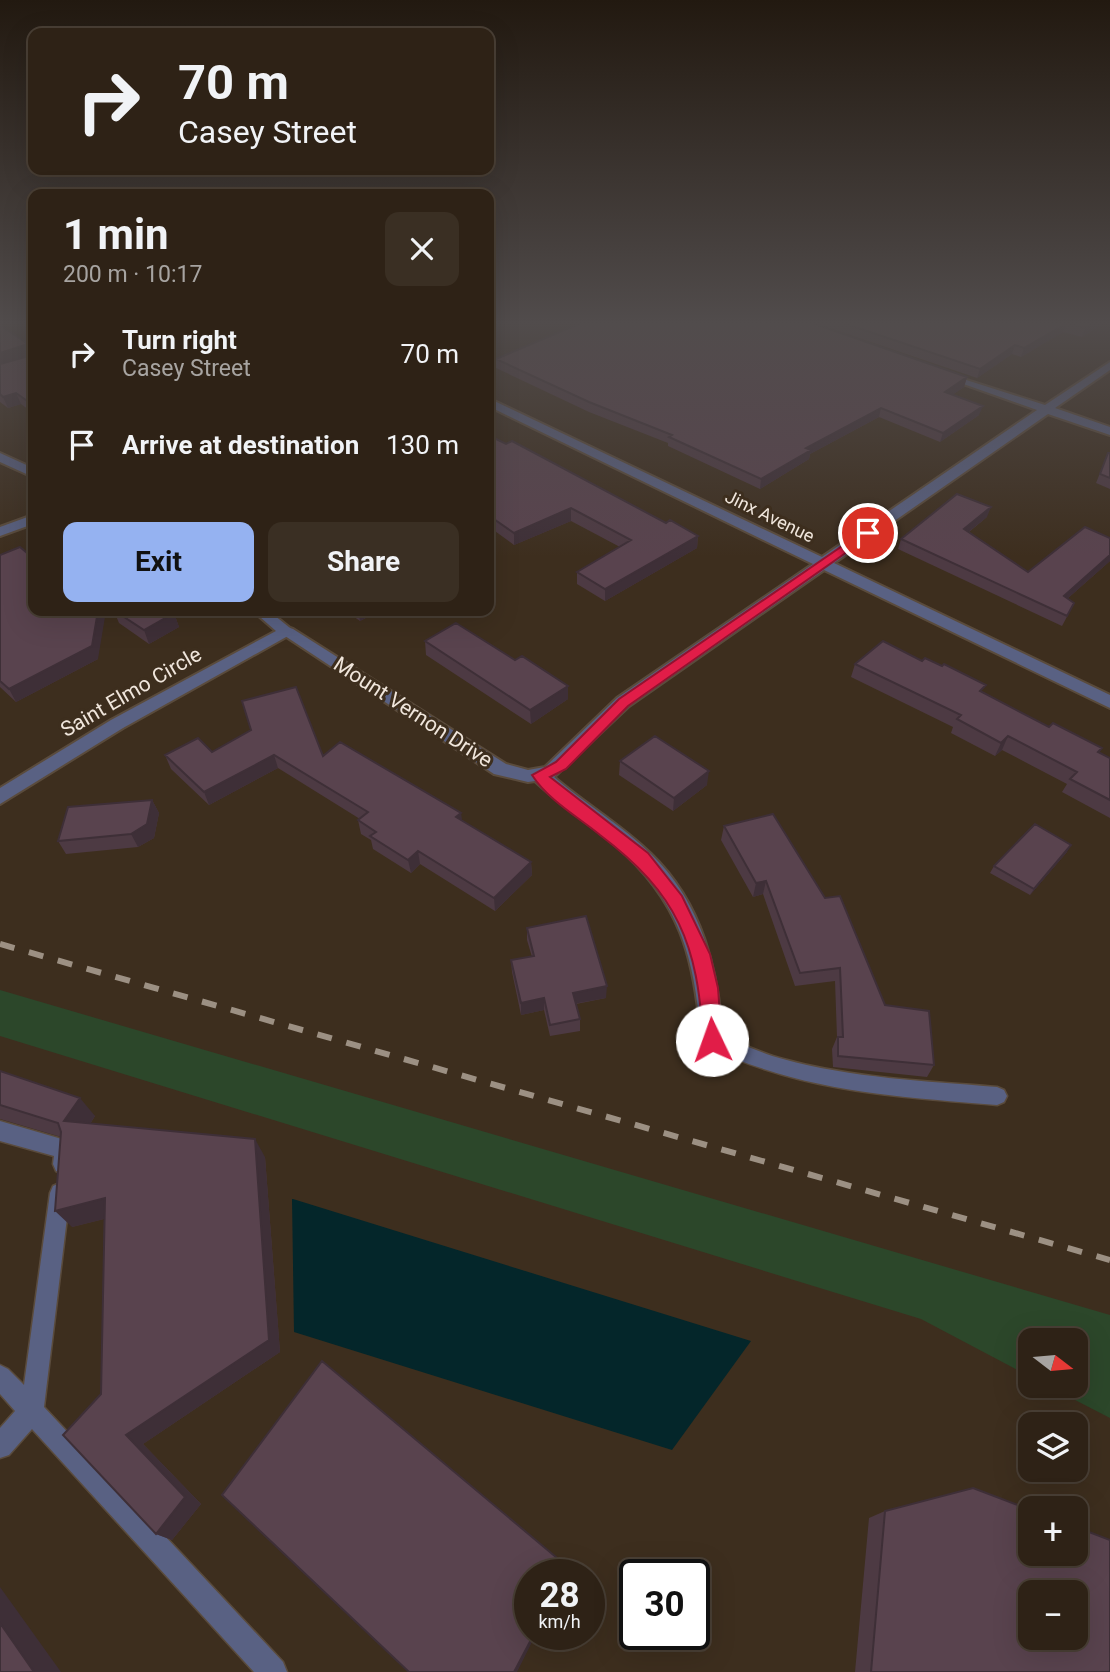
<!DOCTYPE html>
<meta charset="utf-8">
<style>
body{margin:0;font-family:Roboto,sans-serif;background:#3a2f23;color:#f1f3f6;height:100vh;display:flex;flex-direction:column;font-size:26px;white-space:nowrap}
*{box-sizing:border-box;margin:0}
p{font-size:23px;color:#a7a4a1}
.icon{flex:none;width:38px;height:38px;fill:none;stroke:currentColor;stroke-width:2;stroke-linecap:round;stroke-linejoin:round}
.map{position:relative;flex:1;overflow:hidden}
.details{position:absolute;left:28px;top:189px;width:466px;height:427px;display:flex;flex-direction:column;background:#2e2216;border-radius:14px;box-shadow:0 7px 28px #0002,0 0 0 2px #493f35}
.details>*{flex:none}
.banner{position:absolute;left:28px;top:28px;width:466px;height:147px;border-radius:14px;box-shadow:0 7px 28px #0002,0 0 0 2px #493f35;background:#2e2216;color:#f1f3f6;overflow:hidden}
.needle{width:46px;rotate:106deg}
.controls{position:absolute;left:1018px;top:1328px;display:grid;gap:14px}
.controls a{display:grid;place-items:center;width:70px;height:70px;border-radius:14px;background:#2e2216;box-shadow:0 7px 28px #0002,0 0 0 2px #493f35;font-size:35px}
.speed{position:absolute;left:514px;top:1559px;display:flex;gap:14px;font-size:35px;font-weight:700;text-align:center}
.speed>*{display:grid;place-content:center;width:91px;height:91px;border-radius:50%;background:#2e2216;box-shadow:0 7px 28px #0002,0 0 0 2px #493f35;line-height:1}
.speed small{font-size:18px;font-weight:400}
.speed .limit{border:4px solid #111;border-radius:10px;background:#fff;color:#111}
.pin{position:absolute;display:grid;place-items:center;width:60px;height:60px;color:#fff;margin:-30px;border:4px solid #fff;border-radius:50%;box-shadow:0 2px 7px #0007}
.me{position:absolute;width:77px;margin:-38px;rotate:357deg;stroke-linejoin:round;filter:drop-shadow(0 0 5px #0008)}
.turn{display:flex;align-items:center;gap:24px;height:147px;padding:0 35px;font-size:32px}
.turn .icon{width:91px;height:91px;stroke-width:2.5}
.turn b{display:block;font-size:49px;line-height:60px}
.round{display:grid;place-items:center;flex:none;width:74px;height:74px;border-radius:14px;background:#3a2f23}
.summary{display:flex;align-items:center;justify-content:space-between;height:119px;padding:0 35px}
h1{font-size:42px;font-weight:700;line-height:52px}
.cta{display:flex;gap:14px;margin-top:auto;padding:14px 35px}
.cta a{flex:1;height:80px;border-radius:14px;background:#95b2f1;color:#111;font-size:28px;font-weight:700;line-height:80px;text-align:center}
.cta a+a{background:#3a2f23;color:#f1f3f6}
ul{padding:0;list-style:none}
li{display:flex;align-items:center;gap:21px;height:91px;padding:0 35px}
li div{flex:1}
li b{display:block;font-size:26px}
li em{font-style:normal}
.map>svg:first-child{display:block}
</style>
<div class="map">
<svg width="1110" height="1672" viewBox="0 0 1110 1672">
<rect width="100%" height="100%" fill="#3d2e1e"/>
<path fill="#2c472a" d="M0,990L1110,1315V1418L1048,1386H1076V1340H1031V1377L921,1319L0,1036Z"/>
<path fill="#04262a" d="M292,1199H293L751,1341L672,1450L294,1332Z"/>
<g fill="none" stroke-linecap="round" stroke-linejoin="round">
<defs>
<path id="service" d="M712,1032C736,1040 758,1053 783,1059C852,1078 925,1081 997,1087L1004,1090L1007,1096L1004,1102L997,1105C890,1096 805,1092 705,1046L703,1040L705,1034Z
M0,1121L72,1142L75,1149L70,1171L63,1174L56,1171L53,1164L54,1156L0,1141Z
M60,1183L67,1186L70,1193L44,1407L283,1662L287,1672H254L32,1429L9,1455L0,1458V1428L15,1411L0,1394V1365L8,1369L24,1385L50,1193L53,1186Z"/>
<path id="minor" d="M1110,362V370L1055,408L1110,427V435L1048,414L834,563L1110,695V708L824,570L629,706L554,777C585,804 622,825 651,854C703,904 718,971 723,1040L720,1047L712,1050L704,1047L701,1040C695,958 680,900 615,845C589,823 560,805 535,781L528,782L494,774L279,632L287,627L293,629L506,764L528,770L545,767L617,698L813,564L488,406V398L822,557L1037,410L938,375V371L1045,405Z
M33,515V524L0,536V527Z"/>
<path id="tertiary" d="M0,453L33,468V477L0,462Z
M253,611H269L295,632L123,728L0,804V788L111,720L276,631Z"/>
</defs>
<use href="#service" stroke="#5a4b3c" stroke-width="3"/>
<use href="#minor" stroke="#5a4b3c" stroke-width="4"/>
<use href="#tertiary" stroke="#5a4b3c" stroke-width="4"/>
<use href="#service" fill="#596183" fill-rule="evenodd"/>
<use href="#minor" fill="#596183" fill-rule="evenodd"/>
<use href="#tertiary" fill="#596183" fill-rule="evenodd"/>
<path stroke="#9c9083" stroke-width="6" stroke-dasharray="15 15" stroke-linecap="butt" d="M0,944L1110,1260"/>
</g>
<path fill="#4d3a43" d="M815,323H1104L1082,337L1063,332L1021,357L1012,354L977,378Z
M0,325L30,351L33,348V413L21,404L8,408L0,402Z
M496,359L967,377L964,387L952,395L979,415L940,442L879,417L810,454L809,459L760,489L668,446V443L589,412L496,368Z
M488,435L666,523L698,536L697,548L605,601L577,584V572L620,547L571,521L514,545L488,526Z
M1108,453H1110V489L1096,483Z
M987,517L969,532L1028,572L1110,561L1067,599L1069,613L1062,626L898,549L901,539Z
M0,555L98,659L16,702L0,687Z
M114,611H170L174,613L179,627L149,644L119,623Z
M346,611H379L360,621Z
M425,641L515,660L568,686V699L531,724L426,655Z
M855,664L983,692L1049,727L1102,748L1099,753L1110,758V818L1062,792L1067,784L1002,750L995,756L951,733L953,727L851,677Z
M212,752L323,756L462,821L531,862L532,875L495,911L420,864L411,873L373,849L371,840L361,834L358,820L360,819L278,768L209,805L171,769L165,755Z
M620,761L707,785L673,811L619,775Z
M152,800L159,813L154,838L138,847L66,854L58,841Z
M724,826L885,1005L934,1065L927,1077L833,1067L832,1049L837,1037L835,981L795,986L763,894L753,897L721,840Z
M1067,852L1030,895L990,873L994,866Z
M527,928L606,998L576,1004L580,1019V1031L550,1036L544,1010L521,1015L512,972L511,960L532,957L527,940Z
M0,1071L95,1116L90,1124L265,1157L280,1352L143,1444L201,1504L172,1540L156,1534L101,1394L104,1219L72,1227L61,1137L0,1119Z
M885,1511L1110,1672H855L869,1518Z"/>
<path fill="#3e2f37" d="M1067,323L1063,332L1021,357L1024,348Z
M1094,323H1104L1082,337L1085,328Z
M28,344L32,356L0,365V353Z
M1015,345L1012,354L977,378L980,369Z
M967,377L964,387L942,402L945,392Z
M16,393L21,404L8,408L3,397Z
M983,406L979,415L940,442L943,433Z
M881,408L879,417L810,454L809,459L760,489L761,479L806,448Z
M991,507L987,517L961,538L964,529Z
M571,508V521L514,545V533Z
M698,536L697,548L605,601V589Z
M1110,555V561L1059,606L1064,596Z
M98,611H106L98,659L16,702L9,689Z
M358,611H379L360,621Z
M174,613L179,627L149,644L144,630Z
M568,686V699L531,724L530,710Z
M1008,736L1002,750L995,756L1001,743Z
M274,755L278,768L209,805L204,792Z
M709,771L707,785L673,811L674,798Z
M152,800L159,813L154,838L138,847L131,834Z
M461,813L463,826L456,817Z
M1071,845L1067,852L1030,895L1034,889Z
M418,851L420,864L411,873L408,860Z
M531,862L532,875L495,911L494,898Z
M766,881L763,894L753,897L756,883Z
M607,986L606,998L573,1004V993Z
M544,998V1010L521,1015V1003Z
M80,1098L95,1116L80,1139L64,1121Z
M255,1139L265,1157L280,1352L143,1444L201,1504L172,1540L156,1534L126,1435Z
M105,1198L120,1215L72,1227L55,1211Z
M0,1587L61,1672H34L0,1623Z
M534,1634H536L517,1672H514Z"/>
<path fill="#59434e" stroke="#3e2f37" stroke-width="2" fill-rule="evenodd" d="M581,323H812L967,377L945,392L983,406L943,433L881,408L806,448L811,450L761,479L669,437L672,435L589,402L496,359Z
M843,323H1094L1085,328L1067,323L1024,348L1015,345L980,369Z
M0,325L28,344L0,353Z
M31,347L33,348V405L16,393L3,397L0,394V364L29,356Z
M488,435L506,444L512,441L666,523L670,520L698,536L605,589L577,572L631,540L571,508L514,533L488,515V473L490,472L488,471Z
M1108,453H1110V478L1100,474Z
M957,494L991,507L964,529L1028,572L1085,527L1110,538V555L1064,596L1074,603L1067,616L901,539Z
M20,547L33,558V611H98L92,646L9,689L0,681V555Z
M115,611H170L174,613L144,630Z
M456,623L515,660L522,656L568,686L530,710L425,641Z
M883,641L922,661L925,658L942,666L944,664L986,685L980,691L1049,727L1053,723L1102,748L1098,752L1110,758V800L1070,779L1077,772L1008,736L1001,743L957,719L961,715L855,664Z
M296,687L323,756L340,742L461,813L456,817L531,862L494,898L418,851L408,860L370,836L376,832L358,820L368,812L274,755L204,792L165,755L198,738L212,752L251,730L242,701Z
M655,736L709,771L674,798L620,761Z
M152,800L147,824L131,834L58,841L68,807Z
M773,814L825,898L840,896L885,1005L929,1011L934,1065L838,1056V1037H843L840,968L800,973L766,881L756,883L724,826Z
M1035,824L1071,845L1034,889L994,866Z
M586,916L607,986L573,993L580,1019L550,1025L544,998L521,1003L511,960L534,956L527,928Z
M0,1071L80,1098L64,1121L255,1139L269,1340L126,1435L185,1497L156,1534L63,1435L101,1394L105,1198L55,1211L61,1132L58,1123L0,1105Z
M322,1361L569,1568L565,1575H530V1634H534L514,1672H409L222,1495Z
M973,1488L1031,1510V1554H1076V1527L1110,1540V1672H871L885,1511ZM1031,1592H1076V1638H1031Z
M0,1623L34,1672H0Z"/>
<linearGradient id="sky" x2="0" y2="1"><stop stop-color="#221910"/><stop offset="0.58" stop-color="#514c4c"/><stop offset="1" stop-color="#514c4c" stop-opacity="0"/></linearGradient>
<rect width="1110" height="557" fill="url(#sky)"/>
<path fill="#e11d48" stroke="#92132f" stroke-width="2" d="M864,531L874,533L628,706L566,769L550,777L648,853L682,896L710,954L718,988L722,1040L719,1046L712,1049L705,1046L703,1040C698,944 678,894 600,835C578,817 548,800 532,775L556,762L619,699Z"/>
<g text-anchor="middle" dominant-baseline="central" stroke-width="6" stroke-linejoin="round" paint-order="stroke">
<g font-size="18" fill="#f0e6dc" stroke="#3d2e1e">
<text transform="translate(770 516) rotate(26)">Jinx Avenue</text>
</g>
<g font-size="21" fill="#f0e6dc" stroke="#3d2e1e">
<text transform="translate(131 692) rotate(-30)">Saint Elmo Circle</text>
<text transform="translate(413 712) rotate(33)">Mount Vernon Drive</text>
</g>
</g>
</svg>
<div class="controls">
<a><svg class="needle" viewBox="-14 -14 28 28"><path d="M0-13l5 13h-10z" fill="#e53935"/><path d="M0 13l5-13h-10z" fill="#a7a4a1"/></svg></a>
<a><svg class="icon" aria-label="layers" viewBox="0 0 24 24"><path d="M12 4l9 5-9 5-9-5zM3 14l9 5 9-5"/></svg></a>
<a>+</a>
<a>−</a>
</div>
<div class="speed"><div>28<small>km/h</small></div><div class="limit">30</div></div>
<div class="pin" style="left:868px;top:533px;background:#d93025"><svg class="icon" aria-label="arrive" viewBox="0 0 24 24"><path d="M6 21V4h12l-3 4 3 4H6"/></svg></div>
<svg class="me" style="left:712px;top:1040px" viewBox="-20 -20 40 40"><circle r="19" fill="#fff"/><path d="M0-13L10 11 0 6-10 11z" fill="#e11d48"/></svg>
<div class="banner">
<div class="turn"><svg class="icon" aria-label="right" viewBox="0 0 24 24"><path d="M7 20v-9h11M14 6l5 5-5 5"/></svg><div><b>70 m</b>Casey Street</div></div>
</div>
<section class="details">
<div class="summary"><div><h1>1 min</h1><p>200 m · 10:17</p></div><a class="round"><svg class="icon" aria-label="close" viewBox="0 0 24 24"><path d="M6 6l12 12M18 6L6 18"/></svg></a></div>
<ul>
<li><svg class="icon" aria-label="right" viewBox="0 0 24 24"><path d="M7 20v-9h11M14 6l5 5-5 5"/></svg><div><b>Turn right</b><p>Casey Street</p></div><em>70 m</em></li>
<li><svg class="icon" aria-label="arrive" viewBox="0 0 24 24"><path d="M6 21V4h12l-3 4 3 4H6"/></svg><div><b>Arrive at destination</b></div><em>130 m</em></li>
</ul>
<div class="cta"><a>Exit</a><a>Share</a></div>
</section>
</div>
